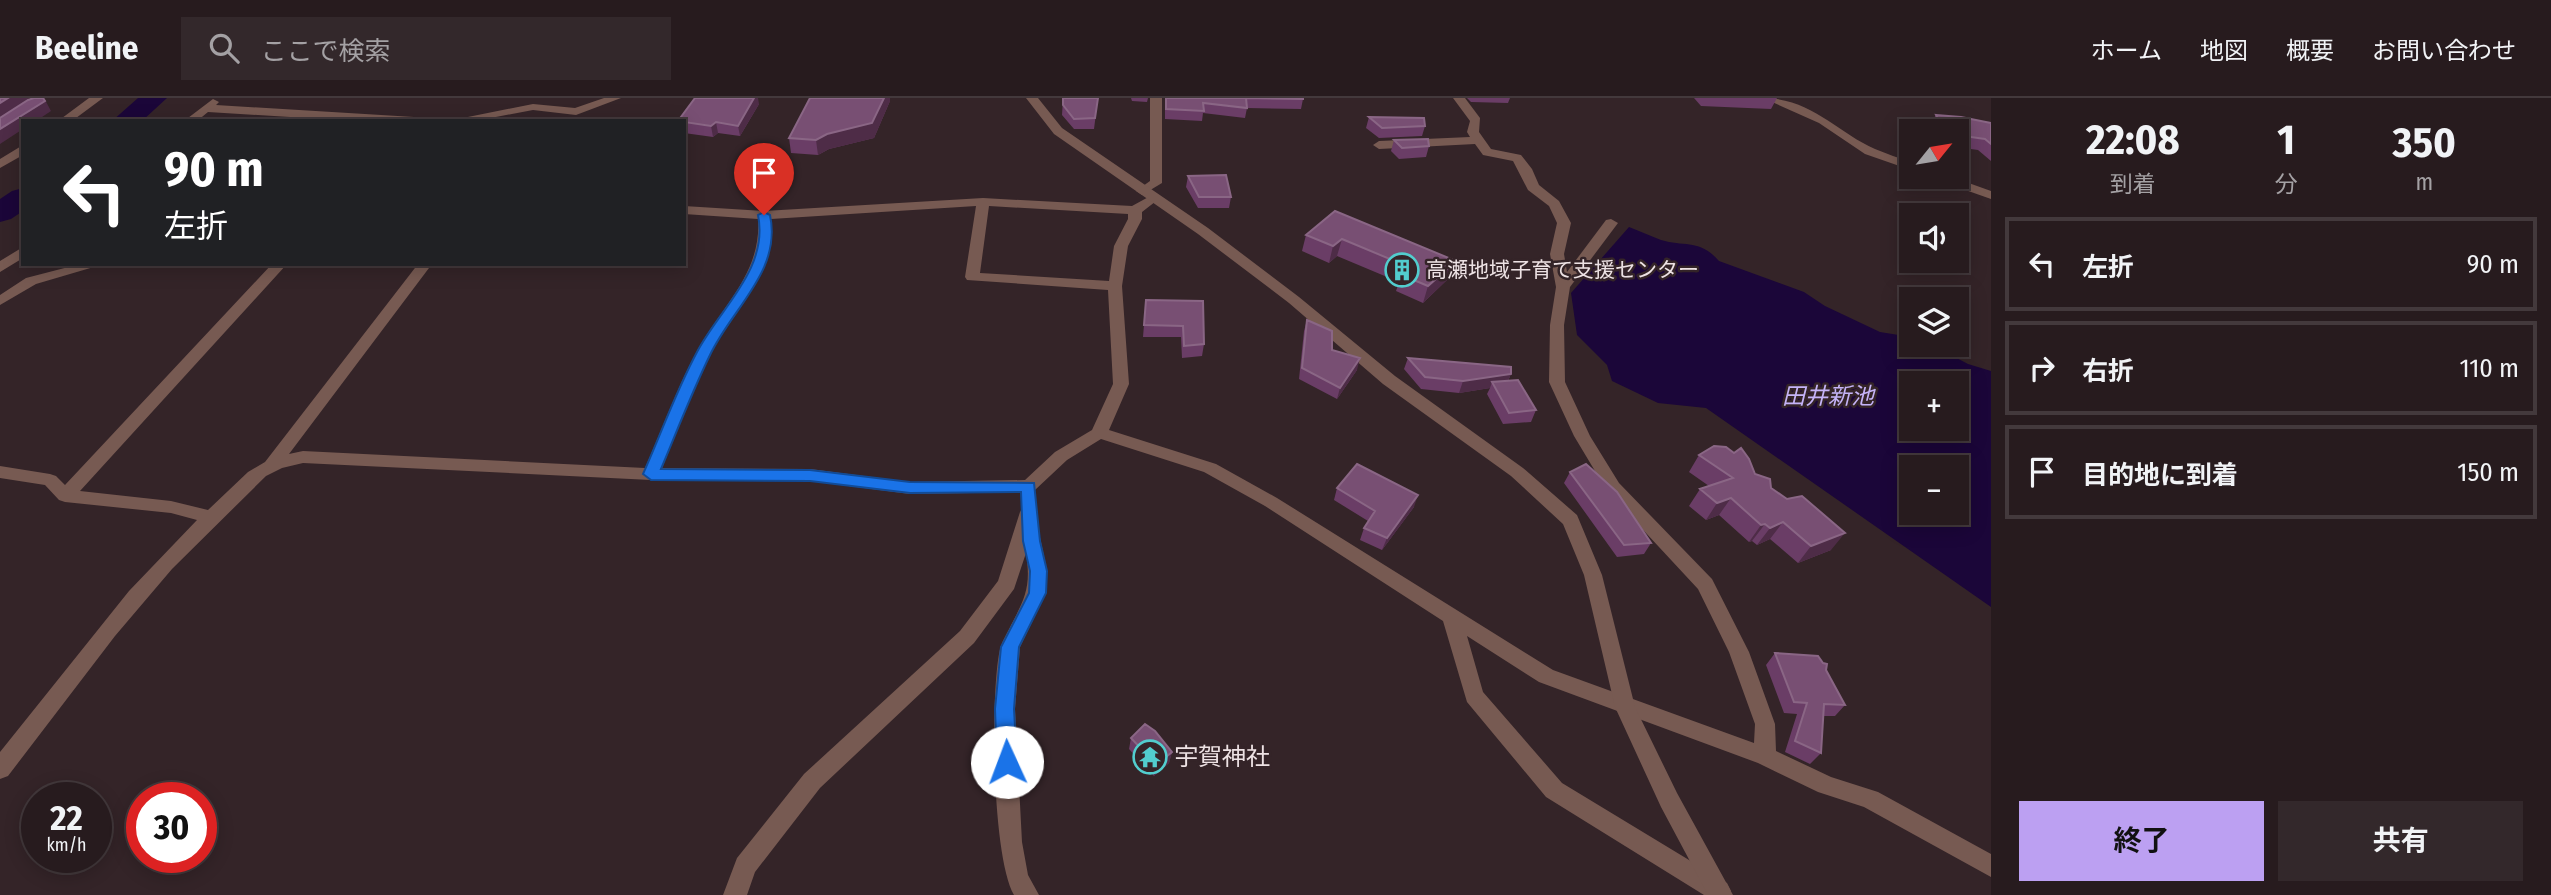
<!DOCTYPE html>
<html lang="ja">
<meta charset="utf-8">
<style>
body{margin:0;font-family:"Fira Sans Condensed","Noto Sans JP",sans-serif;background:#33282b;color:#f1f3f6;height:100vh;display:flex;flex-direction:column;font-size:26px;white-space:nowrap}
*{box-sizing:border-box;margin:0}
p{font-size:23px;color:#a4a1a4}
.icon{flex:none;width:38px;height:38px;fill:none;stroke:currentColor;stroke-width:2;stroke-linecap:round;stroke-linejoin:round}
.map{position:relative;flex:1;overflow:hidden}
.details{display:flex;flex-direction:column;background:#271b1e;width:560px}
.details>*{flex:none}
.hud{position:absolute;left:21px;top:21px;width:665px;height:147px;border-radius:0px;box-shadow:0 4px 18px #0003,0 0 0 2px #43393c;background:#202124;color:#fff;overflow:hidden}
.needle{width:46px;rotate:60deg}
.controls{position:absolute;left:1899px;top:21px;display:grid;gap:14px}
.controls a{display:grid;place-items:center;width:70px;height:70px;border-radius:0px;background:#271b1e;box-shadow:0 4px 18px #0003,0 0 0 2px #43393c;font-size:35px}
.speed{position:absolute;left:21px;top:684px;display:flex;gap:14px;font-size:35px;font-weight:700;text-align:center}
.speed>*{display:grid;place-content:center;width:91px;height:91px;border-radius:50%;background:#271b1e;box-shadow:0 4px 18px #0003,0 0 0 2px #43393c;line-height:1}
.speed small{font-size:18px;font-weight:400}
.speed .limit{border:10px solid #d22;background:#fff;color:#111}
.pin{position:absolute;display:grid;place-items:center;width:60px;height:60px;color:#fff;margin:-72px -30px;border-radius:50% 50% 50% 0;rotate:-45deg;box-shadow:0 0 7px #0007}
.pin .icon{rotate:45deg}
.me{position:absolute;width:77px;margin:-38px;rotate:358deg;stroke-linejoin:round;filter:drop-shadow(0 0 5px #0008)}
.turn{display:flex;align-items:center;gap:24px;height:147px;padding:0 28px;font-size:32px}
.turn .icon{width:91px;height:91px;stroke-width:2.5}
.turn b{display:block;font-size:49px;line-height:60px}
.eta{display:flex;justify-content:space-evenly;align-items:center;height:119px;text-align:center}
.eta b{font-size:42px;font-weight:700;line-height:49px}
.button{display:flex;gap:14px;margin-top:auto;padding:14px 28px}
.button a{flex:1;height:80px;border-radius:0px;background:#bca0f2;color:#111;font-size:28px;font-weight:700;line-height:80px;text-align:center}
.button a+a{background:#33282b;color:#f1f3f6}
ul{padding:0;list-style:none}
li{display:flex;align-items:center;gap:21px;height:94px;margin:0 14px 10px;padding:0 14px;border:4px solid #43393c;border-radius:0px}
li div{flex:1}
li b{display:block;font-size:26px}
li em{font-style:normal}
header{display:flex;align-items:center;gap:42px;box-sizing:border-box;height:98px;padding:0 35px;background:#271b1e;border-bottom:2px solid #43393c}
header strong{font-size:33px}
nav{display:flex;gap:38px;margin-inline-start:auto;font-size:24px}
.search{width:490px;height:63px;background:#33282b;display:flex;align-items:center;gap:18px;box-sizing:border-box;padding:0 24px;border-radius:0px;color:#a4a1a4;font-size:26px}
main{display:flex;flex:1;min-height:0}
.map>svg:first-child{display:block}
</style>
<header>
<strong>Beeline</strong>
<div class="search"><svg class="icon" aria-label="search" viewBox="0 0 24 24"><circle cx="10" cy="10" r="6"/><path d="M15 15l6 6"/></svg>ここで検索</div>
<nav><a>ホーム</a><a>地図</a><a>概要</a><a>お問い合わせ</a></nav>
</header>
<main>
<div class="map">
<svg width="1991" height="797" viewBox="0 0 1991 797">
<rect width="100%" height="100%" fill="#342428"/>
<path fill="#1b0639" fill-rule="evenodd" d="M1629,129C1640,133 1650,138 1661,142C1685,149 1700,141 1719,163L1804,194L1825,208L1880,234L1911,239V247H1932L1968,266L1991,273V509L1706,310L1658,305L1612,283L1607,267L1577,237L1571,195ZM1911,285H1956V331H1911ZM1911,369H1956V415H1911Z"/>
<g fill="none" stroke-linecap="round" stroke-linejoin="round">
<path fill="#1b0639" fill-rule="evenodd" d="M138,0H167L142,23H112Z
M23,90V113L11,121L0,124V101L12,93Z"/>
<path fill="#775a52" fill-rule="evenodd" d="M89,0H103L72,23H58Z
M604,0H621L576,17L533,12L475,23H448L533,6L575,10Z
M1150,0H1162V85L1142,97L1136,93L1150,83Z
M1453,0H1465L1480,20L1479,34L1491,51L1521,57L1532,71L1539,87L1559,103L1571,125L1564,156L1567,174L1606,122L1611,121L1618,125L1570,189L1564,227L1565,284L1590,338L1619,385L1712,481L1749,554L1775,626L1776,653L1831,679L1878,694L1991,756V779L1864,709L1818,694L1758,665L1539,584L1467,538L1483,594L1562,685L1727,785L1731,793L1729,797H1704L1546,699L1467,604L1443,523L1265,408L1204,374L1101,341L1067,362L1035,392L1029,394L910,396L810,383L651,382L303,365L282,370L266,378L172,471L115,538L8,678L0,681V654L129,493L197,422L171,415L65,404L59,402L45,387L0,380V368L50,376L56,378L65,387L272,166H287L80,393L171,403L208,412L248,374L265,364L418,166H432L289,356L303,353L645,370C662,332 676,292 696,255C720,210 762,176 758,121L684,116V108L764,113L983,100L1132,108L1154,96L1160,100L1142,114V121L1128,148L1122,188L1129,286L1109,332L1216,366L1277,400L1553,572L1754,645L1755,626L1729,554L1698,491L1607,393L1574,338L1549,284L1550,227L1556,189L1550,156L1557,125L1549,108L1528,92L1513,63L1483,57L1475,46L1379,51L1373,47L1379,43L1470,39L1467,34L1470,23ZM976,108L965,179L967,182L1108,192L1113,286L1092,332L1055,354L1025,382L910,384L810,371L662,370C677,333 691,296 708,260C732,214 776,177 771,121ZM989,108L1128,116V121L1114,148L1109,183L980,175Z
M1763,0C1811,0 1837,34 1875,51C1887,56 1899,60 1911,64V72L1865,56L1819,25Z
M213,1L219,4L216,7L414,19L420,23H354L208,14L197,23H184Z
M23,47V57L0,70V61Z
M1935,79H1952L1991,93V101L1937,82Z
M23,149V160L0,174V163Z
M80,166H104L36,186L0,207V197L26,180Z
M1029,408L1035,409L1038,414L1036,420L1047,473L1046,495L1020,549L1015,611L1022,744L1028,777L1039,797H1014C992,759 990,596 1000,551C1002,543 1008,534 1011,527C1026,499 1031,487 1026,455L1014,491L974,545L820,690L755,774L747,797H723L737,760L804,676L960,533L998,483L1020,414L1023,409Z"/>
<path fill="#775a52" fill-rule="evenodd" d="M1026,0H1038L1062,30L1208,130L1299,199L1395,278L1523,370L1577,417L1602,477L1635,609L1677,695L1733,797H1708L1661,709L1615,609L1584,477L1563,426L1511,378L1383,286L1289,205L1198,136L1054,36Z"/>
</g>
<path fill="#6a3d66" d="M1063,0H1098L1094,31H1074L1062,17Z
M1131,0H1148L1147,4L1132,3Z
M1165,0H1303V1L1301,11L1247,10L1245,20L1203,15L1202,23L1165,21Z
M1467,0H1510L1508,5L1471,4Z
M1694,0H1777L1771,11L1701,8Z
M890,3L874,40L829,51L818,57L791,55L789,40Z
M759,6L740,38L718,35L713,39L684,35V23Z
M1936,17L1991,25V63L1978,52L1956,49V33H1932L1929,27Z
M1369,19L1425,28L1422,38L1379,40L1366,30Z
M1394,42L1429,48L1426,59L1399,61L1391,53Z
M1188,78L1231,99L1229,110H1198L1186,89Z
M1335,113L1456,163L1450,179L1423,205L1396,193L1399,184L1337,158L1329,165L1302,153L1306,137Z
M1146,202L1203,203L1204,246L1202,258L1182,260L1181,239H1143Z
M1307,222L1332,252L1357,272L1337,301L1299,281L1304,233Z
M1408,260L1511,276L1508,283L1536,312L1531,324L1503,326L1487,296L1490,290L1459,295L1421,291L1404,271Z
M1699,357L1755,376L1771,390L1831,452L1798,465L1770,441L1757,447L1752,443L1749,444L1719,417L1706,422L1689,408L1700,391L1709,388L1689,374Z
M1570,374L1651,445L1644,456L1617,459L1564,385Z
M1337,390L1414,409L1382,452L1360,442L1364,430L1368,423L1334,402Z
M1775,555L1826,572L1845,607L1835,618H1823L1821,655L1810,666L1785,654L1797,616L1784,615L1766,567Z
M1131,640L1172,654L1169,665L1154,678L1129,651Z"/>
<path fill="#4e2c47" d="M8,0H29L0,20V5Z
M44,0L51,13L36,23H23V31L0,46V31Z
M754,0H758L759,6L740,38L738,28Z
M884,0H890V3L874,40L829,51L818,57L816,42L827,36Z
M716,24L718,35L713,39L711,28Z
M1342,141L1337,158L1329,165L1333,148Z
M1456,163L1450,179L1423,205L1428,188Z
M1360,260L1357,272L1337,301L1340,290Z
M1511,276L1506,287L1492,284L1490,290L1459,295L1463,283Z
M1418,397L1414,409L1382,452L1387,440Z
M1731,400L1719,417L1706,422L1717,405Z
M1783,424L1770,441L1757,447L1770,430Z
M1765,426L1752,443L1749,444L1761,427Z
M1845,435L1831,452L1798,465L1811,448Z
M1172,654L1169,665L1154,678L1156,667Z"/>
<path fill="#784f73" stroke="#8a6685" stroke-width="2" d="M0,0H8L0,5Z
M34,0H43L45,3L0,31V20L28,2Z
M695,0H754L738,28L716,24L711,28L684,24V23H678Z
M810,0H884L872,25L827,36L816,42L789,40Z
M1063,0H1098L1095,20L1074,21L1063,7Z
M1166,0H1303V1L1246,0L1247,10L1203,5L1204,13L1166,11Z
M1936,17L1961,19L1991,25V46L1985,41L1956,37V33H1944Z
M1369,19L1424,20L1425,28L1382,30Z
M1428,41L1429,48L1402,50L1394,42Z
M1226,77L1231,99H1199L1188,78Z
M1335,113L1456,163L1428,188L1402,177L1409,169L1342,141L1333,148L1306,137Z
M1146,202L1203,203L1204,246L1184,248L1183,228L1144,227Z
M1307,222L1332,233V252L1360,260L1340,290L1302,270Z
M1408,260L1511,269V276L1463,283L1425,279Z
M1518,282L1536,312L1509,315L1492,284Z
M1714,348L1726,349L1734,355L1741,350L1749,361L1755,376L1770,381L1771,390L1787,401L1802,398L1845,435L1811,448L1783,424L1770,430L1765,426L1761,427L1731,400L1717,405L1700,391L1733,380L1699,357Z
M1357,366L1418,397L1387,440L1364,430L1375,413L1337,390Z
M1586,366L1617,394L1651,445L1624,447L1570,374Z
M1775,555L1818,558L1823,565L1827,566L1826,572L1845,607L1824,606L1821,655L1795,643L1807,605L1794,604Z
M1145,626L1155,633L1172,654L1156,667L1131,640Z"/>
<path fill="#1a73e8" stroke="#114b97" stroke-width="2" d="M764,114L770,117C782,173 732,210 710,257C692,294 677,333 661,371L810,372L910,384L1034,385L1040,443L1047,473L1046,495L1019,549L1014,611L1017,664L1014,670L1007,673L1000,670L997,664L995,611L1001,549L1029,495L1030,473L1023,443L1021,394L910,395L810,383L651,382L643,376C661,336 676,293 697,254C720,210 769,171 758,117Z"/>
<defs>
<symbol id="building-ring" viewBox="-11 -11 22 22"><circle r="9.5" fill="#342428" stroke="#52cdce" stroke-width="1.5"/><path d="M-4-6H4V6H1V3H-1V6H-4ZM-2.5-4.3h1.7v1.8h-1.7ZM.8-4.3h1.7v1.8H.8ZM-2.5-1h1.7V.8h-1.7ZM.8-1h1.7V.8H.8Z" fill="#52cdce"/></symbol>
<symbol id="temple-ring" viewBox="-11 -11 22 22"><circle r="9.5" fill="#342428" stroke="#52cdce" stroke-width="1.5"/><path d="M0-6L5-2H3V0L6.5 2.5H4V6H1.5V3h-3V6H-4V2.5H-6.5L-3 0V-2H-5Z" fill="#52cdce"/></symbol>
</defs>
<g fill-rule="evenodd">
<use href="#building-ring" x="1383" y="153" width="38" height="38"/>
<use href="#temple-ring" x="1131" y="640" width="38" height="38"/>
</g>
<g text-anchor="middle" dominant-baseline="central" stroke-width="5" stroke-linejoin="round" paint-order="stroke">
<g font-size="21" fill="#ede2e4" stroke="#342428" text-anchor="start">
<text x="1426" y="172">高瀬地域子育て支援センター</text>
</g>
<g font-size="23" font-style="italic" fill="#c5b3f7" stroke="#342428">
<text x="1828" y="298">田井新池</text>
</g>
<g font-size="24" fill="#ede2e4" stroke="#342428" text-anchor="start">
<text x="1174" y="659">宇賀神社</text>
</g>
</g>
</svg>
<div class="controls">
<a><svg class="needle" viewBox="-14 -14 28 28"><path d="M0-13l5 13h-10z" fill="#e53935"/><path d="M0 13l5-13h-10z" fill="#a4a1a4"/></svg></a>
<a><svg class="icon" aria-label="sound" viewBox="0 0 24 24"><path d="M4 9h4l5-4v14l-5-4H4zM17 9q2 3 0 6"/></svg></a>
<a><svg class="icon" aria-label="layers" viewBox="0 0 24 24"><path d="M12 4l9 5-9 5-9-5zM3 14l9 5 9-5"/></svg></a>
<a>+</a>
<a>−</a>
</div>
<div class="speed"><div>22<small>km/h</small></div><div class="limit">30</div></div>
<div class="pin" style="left:764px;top:117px;background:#d93025"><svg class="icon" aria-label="arrive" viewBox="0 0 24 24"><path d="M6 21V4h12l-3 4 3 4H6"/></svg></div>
<svg class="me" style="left:1007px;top:664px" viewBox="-20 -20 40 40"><circle r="19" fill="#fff"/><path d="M0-13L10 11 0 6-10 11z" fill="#1a73e8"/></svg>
<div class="hud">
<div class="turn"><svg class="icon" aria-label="left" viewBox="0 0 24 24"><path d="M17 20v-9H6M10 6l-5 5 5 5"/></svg><div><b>90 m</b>左折</div></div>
</div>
</div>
<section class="details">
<div class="eta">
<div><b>22:08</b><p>到着</p></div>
<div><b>1</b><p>分</p></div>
<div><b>350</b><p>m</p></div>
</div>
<ul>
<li><svg class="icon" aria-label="left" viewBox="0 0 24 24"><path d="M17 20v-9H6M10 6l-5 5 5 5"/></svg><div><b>左折</b></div><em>90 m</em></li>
<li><svg class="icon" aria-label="right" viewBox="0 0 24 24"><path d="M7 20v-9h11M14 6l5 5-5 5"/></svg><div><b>右折</b></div><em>110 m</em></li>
<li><svg class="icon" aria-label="arrive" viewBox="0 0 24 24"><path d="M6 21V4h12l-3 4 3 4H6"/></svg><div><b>目的地に到着</b></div><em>150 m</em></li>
</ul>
<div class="button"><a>終了</a><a>共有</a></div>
</section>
</main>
